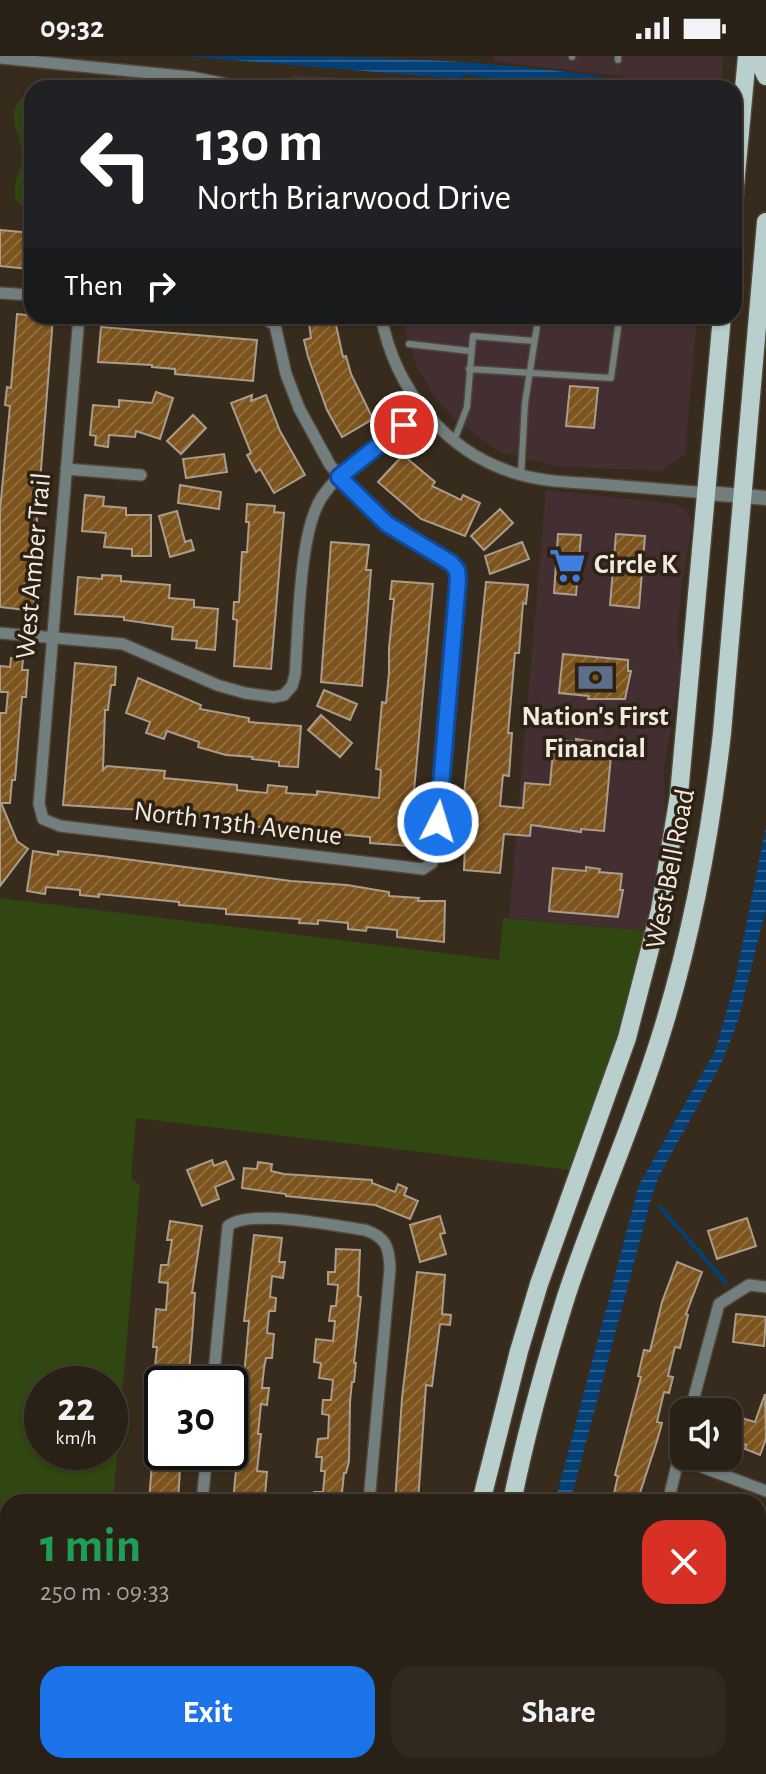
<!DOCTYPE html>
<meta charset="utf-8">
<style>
body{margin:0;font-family:"Alegreya Sans",sans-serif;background:#31281f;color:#f1f3f6;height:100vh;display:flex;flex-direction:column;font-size:30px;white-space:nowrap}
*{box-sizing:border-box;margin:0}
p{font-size:26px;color:#a5a3a1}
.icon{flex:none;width:44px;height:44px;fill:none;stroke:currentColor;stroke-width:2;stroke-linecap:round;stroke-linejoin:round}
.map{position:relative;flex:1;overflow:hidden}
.details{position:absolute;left:0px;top:1438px;width:766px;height:280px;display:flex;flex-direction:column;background:#292016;border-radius:24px 24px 0 0;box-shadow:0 2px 6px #0004,0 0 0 2px #453e35}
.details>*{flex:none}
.top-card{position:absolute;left:24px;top:24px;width:718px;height:244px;border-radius:24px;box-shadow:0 2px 6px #0004,0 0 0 2px #453e35;background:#202124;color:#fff;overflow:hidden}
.buttons{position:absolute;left:670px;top:1342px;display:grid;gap:16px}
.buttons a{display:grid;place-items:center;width:72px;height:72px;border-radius:16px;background:#292016;box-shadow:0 2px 6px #0004,0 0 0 2px #453e35;font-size:40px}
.speed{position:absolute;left:24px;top:1310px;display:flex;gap:16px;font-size:40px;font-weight:700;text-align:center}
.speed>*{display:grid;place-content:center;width:104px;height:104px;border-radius:50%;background:#292016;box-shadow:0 2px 6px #0004,0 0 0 2px #453e35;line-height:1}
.speed small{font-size:20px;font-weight:400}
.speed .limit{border:4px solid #111;border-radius:12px;background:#fff;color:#111}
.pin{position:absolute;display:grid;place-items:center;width:68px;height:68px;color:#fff;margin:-34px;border:4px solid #fff;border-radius:50%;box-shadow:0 2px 8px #0007}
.me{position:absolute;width:88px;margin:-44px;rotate:5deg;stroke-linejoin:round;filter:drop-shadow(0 0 6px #0008)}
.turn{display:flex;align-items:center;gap:28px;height:168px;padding:0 40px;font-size:36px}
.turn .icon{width:104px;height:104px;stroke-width:2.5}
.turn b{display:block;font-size:56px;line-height:68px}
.then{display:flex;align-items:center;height:76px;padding:0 40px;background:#0003;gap:16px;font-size:30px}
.round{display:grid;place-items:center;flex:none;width:84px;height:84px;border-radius:24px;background:#31281f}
.summary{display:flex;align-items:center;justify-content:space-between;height:136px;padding:0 40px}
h1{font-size:48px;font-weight:600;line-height:60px;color:#1e9e55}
.button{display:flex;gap:16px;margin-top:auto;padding:16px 40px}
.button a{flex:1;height:92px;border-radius:24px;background:#1a73e8;color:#fff;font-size:32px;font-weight:600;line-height:92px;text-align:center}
.button a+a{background:#31281f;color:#f1f3f6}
.status{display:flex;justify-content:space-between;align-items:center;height:56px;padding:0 40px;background:#292016;direction:ltr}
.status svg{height:22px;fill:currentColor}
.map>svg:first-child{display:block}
</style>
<div class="status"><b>09:32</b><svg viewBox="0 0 49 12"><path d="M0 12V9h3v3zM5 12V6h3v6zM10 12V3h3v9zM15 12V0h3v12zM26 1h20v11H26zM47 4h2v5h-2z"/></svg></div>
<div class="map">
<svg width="766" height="1718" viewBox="0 0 766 1718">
<defs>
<pattern id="water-rules" width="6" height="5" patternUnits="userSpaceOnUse" patternTransform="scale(2)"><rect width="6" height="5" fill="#044078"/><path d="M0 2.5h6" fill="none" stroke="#295c8b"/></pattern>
<pattern id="building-hatch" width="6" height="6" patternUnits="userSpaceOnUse" patternTransform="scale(2)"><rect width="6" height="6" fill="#7d541d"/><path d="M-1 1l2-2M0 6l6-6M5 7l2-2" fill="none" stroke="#906d3e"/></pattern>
</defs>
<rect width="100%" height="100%" fill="#372b1d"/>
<path fill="#432f31" d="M494,0H723L721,32H660L617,20L494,5Z
M293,19L513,32H290Z
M400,260H697L685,398L661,415L554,410L500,396L456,364L434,340L416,309Z
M546,434L675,448L684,452L693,466L683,520L677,574L681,610L664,713L665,764L645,875L509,862Z"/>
<path fill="#304712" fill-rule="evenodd" d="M32,34V152C0,150 22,116 22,101C20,71 0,55 32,34Z
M0,842L499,904L503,862L645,875L617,979L570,1114L136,1062L131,1122L140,1129L113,1446H8V1710H22L8,1718H0ZM42,1328H110V1396H42Z"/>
<path fill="url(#water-rules)" d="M185,0C339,0 511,0 660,32H562L464,19L460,23Z
M766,770V852L738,965L721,1008L659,1120L651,1143L570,1446H555L639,1129L716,993L735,925Z"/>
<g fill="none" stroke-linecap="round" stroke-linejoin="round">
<path stroke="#044078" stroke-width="4" d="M660,1151L726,1227"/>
</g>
<path fill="url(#building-hatch)" stroke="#ac9c8b" stroke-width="2" d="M0,174L32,177V204L29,203L28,213L0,210Z
M17,258L53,262L33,514H37L33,555L0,551V454L10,350L5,349L7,331L11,332Z
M308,260H358L359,267L336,269L343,301L346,300L351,318L373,363L342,381L327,354L308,301L304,284L311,282Z
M101,271L257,284L253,325L175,318V313L152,311V309L98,306Z
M570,330L598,332L594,372L566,370Z
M156,336L173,342L160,383L136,375L135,381L109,379L108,391L95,389L96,380L90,379L93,349L119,351V344L152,347Z
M252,339L251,345L266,339L280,375L305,419L274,437L260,413L256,416L247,399L251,397L231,347Z
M193,359L206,372L181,398L167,385Z
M224,398L227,416L186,422L183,403Z
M403,399L435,426L432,430L461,444L463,439L480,447L465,480L421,463L378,426Z
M180,429L221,436L219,453L178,447Z
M85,439L104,441L103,450L126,452V459H151V500H132V493L104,491L106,477L82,475Z
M247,448L275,450L274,456L284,457L271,613L234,610L237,564L233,563L234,546H239L242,496H247L249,466H246Z
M500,453L513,467L484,494L471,480Z
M177,455L185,486L191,484L194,494L170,501L159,460Z
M558,478L581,479L576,539L554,537Z
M616,478L645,480L639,552L610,549Z
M331,486L369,489L366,514H371L362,630L321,626Z
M522,486L529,503L490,518L485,500Z
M102,519L121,520V525L170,529L169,542L194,544V551L218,553L215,594L196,592L197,585L172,583L173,571L124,564V561L75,558L78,521L102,523Z
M392,525L433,528L409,790L370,787V781L240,769L241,766L143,754L63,749L75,607L116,611L115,629H111L108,654H105L103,714L107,710L165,715L164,722L237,729V734L267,737L268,729L287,731L286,737L317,739V735L379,742L381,714L376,713L382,646L386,647L389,617V592L394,543H390Z
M486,526L528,529L526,548L523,547L519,597H515L513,620L508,677H512L509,720L503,719L500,750L523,752L525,727L550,729L554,684L576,686V683L612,689L604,775L581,773V776L531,769L530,780L504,778L500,817L464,814L466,765H464V739Z
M563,598L628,604V615H631L625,643H588L589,640L559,637Z
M11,602L23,603L22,614H28L26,641H22L15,724H12L10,747H1L17,785L28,793L0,830V657H6L8,636H0V610L10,611Z
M138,622L201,649L200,653L249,662V666L301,670L298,711L279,710V706L252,703L253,701L226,699L198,691L199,686L167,675L164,683L146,677L150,666L126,657Z
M324,634L357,648L350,664L317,650Z
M321,659L352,687L340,701L308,674Z
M33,795L58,799V795L102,800L291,825L347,829L389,836V840L419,842L418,845H445L444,886L397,881V874L367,871L366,875L348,873V867L318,864V868L299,867L300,863L226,858V853L179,849V846L99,838V841L80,839V834L46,831L45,838L27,835Z
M586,811L600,813L599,816L622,818L620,834H623L618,861L549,855L553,812L586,815Z
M212,1104L214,1110L226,1105L234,1123L215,1131L219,1143L202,1150L187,1114Z
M258,1106L272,1108L271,1115L284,1118L372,1124V1127L395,1136L398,1128L407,1132L404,1139L418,1145L410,1163L375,1149L286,1140V1138L242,1132L244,1112L257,1113Z
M440,1160L445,1177L440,1178L446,1198L420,1206L410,1169Z
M747,1162L756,1190L717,1203L708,1175Z
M170,1165L202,1170L192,1237H195L193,1268L188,1328H162V1396H181L178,1446H149L154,1379L148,1378L157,1291H153L156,1253L166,1254L168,1227L159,1226L161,1209H168L172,1184H167Z
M254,1179L282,1182L279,1206H285L283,1222L272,1220L270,1241L276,1242L275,1255H269L267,1277L274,1278L272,1302H266L264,1312L262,1332H269L267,1349L261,1348L258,1378H261L257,1415L267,1416L265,1440L254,1439V1446H233L237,1403L232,1402L239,1320H244L249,1265H244Z
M336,1193L360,1194L358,1240L361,1241L354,1307H356L354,1326H352L350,1346L349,1405L346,1417H344L342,1437L348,1438V1446H314V1436H323L325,1415H321L322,1401H316L318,1383L328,1382L329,1359L322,1358L323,1344H331L333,1324L319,1322L321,1307L314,1306L316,1283L333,1285L335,1265H329L331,1250H336L338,1229L328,1228V1216H335Z
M677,1206L702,1216L686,1258L688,1259L680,1292L675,1291L668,1320L673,1321L669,1337L664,1336L657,1366L662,1367L657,1385L637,1446H612L618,1420L615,1419L641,1321L638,1320L644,1294L650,1295L662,1246Z
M417,1216L445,1219L442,1258L451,1259L450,1269L440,1268L432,1330L426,1329L418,1446H395L402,1342Z
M736,1258L766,1261L764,1290L733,1286Z
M765,1338L766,1383L760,1399L745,1393L746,1389L728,1383V1358L755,1366Z"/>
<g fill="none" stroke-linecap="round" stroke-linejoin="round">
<defs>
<path id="service" d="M572,1V0
M618,4V0
M409,288L470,295
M469,313L611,322L619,264L626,260
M454,385L467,351L473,280L534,285
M521,419L525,347L537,270L541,260"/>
<path id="minor" d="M0,2L191,21L246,32
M0,237L32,239
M79,260L39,748L43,763L60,770L423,813L432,807L436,796L458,529L457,514L451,507L416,489L387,468L360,444L330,409L299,352L286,318L275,269L260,260
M381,260C395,333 445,397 518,418C544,426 571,426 597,428C634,431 671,434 708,437
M66,413L141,419
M0,577L123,588L217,629L245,637L274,641L284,639L292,630L295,619C299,573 298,472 324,438C347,406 392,379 423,355
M213,1328L228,1170C250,1152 334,1170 365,1174C386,1181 389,1191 390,1212L369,1446
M690,1356L719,1248L749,1229L766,1231
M678,1402L766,1435
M202,1446L207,1396
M668,1446L684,1380
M145,1718L150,1710
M332,1718L335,1710
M615,1718L616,1710"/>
<path id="tertiary" d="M708,437L766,442"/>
<path id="primary" d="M761,0L760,7L766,20
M734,141L747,0
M481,1446L519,1295L539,1228L627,982L660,854L679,739L722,260
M512,1446C526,1377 545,1308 566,1241C594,1155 632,1072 659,985C691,885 710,782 722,677L766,166
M448,1718L449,1710
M479,1718V1710"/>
</defs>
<use href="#service" stroke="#514638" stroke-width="9"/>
<use href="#minor" stroke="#514638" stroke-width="14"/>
<use href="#tertiary" stroke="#514638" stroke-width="17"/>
<use href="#primary" stroke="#514638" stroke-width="21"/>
<path stroke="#958a7f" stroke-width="2" stroke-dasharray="8 4" stroke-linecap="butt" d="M0,1600L8,1604
M0,1651L8,1650"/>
<use href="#service" stroke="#737e7e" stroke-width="6"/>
<use href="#minor" stroke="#737e7e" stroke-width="11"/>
<use href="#tertiary" stroke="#737e7e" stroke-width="14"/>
<use href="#primary" stroke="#b8cfce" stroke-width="18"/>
</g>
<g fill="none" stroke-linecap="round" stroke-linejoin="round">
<defs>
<path id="route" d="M404,369L339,421L387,468L451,507L457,514L458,524L438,766"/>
</defs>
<use href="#route" stroke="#114b97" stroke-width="20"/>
<use href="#route" stroke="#1a73e8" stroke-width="14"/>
</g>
<defs>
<symbol id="supermarket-bare" viewBox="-9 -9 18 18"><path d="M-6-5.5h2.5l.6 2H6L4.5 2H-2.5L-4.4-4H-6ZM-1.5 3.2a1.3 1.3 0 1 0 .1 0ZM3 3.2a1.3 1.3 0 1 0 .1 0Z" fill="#3f7fe0" stroke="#2d2113" stroke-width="2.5" paint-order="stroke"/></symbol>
<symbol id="bank-bare" viewBox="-9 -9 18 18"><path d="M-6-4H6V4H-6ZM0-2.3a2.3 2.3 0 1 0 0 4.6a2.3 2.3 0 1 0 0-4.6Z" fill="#5c6f8a" stroke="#2d2113" stroke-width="2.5" paint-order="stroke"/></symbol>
</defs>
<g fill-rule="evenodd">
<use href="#supermarket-bare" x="542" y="484" width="51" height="51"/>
<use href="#bank-bare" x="570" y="596" width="51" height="51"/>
</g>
<g text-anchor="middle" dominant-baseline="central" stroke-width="7" stroke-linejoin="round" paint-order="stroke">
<g font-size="28" font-weight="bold" fill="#f2e9e0" stroke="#2d2113" text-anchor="start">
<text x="594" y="509">Circle K</text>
<text x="595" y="661" text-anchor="middle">Nation's First<tspan x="595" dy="32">Financial</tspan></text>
</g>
<g font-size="28" fill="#f2e9e0" stroke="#2d2113">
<text transform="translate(34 510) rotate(-85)">West Amber Trail</text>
<text transform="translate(238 768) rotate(7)">North 113th Avenue</text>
<text transform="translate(671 813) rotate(-79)">West Bell Road</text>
</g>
</g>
</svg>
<div class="buttons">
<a><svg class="icon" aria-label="sound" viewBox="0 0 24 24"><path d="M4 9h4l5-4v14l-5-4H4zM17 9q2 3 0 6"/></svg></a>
</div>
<div class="speed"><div>22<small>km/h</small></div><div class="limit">30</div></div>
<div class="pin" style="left:404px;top:369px;background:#d93025"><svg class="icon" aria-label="arrive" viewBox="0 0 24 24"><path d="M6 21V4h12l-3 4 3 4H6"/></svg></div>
<svg class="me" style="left:438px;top:766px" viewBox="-20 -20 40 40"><circle r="17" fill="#1a73e8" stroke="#fff" stroke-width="3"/><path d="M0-11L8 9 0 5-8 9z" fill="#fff"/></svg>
<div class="top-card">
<div class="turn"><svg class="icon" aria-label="left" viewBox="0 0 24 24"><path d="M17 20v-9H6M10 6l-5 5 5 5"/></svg><div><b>130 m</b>North Briarwood Drive</div></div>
<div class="then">Then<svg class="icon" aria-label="right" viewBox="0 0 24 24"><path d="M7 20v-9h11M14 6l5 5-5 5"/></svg></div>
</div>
<section class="details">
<div class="summary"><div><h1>1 min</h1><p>250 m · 09:33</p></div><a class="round" style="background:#d93025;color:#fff"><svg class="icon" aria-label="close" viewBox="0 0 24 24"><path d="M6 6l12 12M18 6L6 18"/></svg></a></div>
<div class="button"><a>Exit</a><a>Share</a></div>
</section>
</div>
